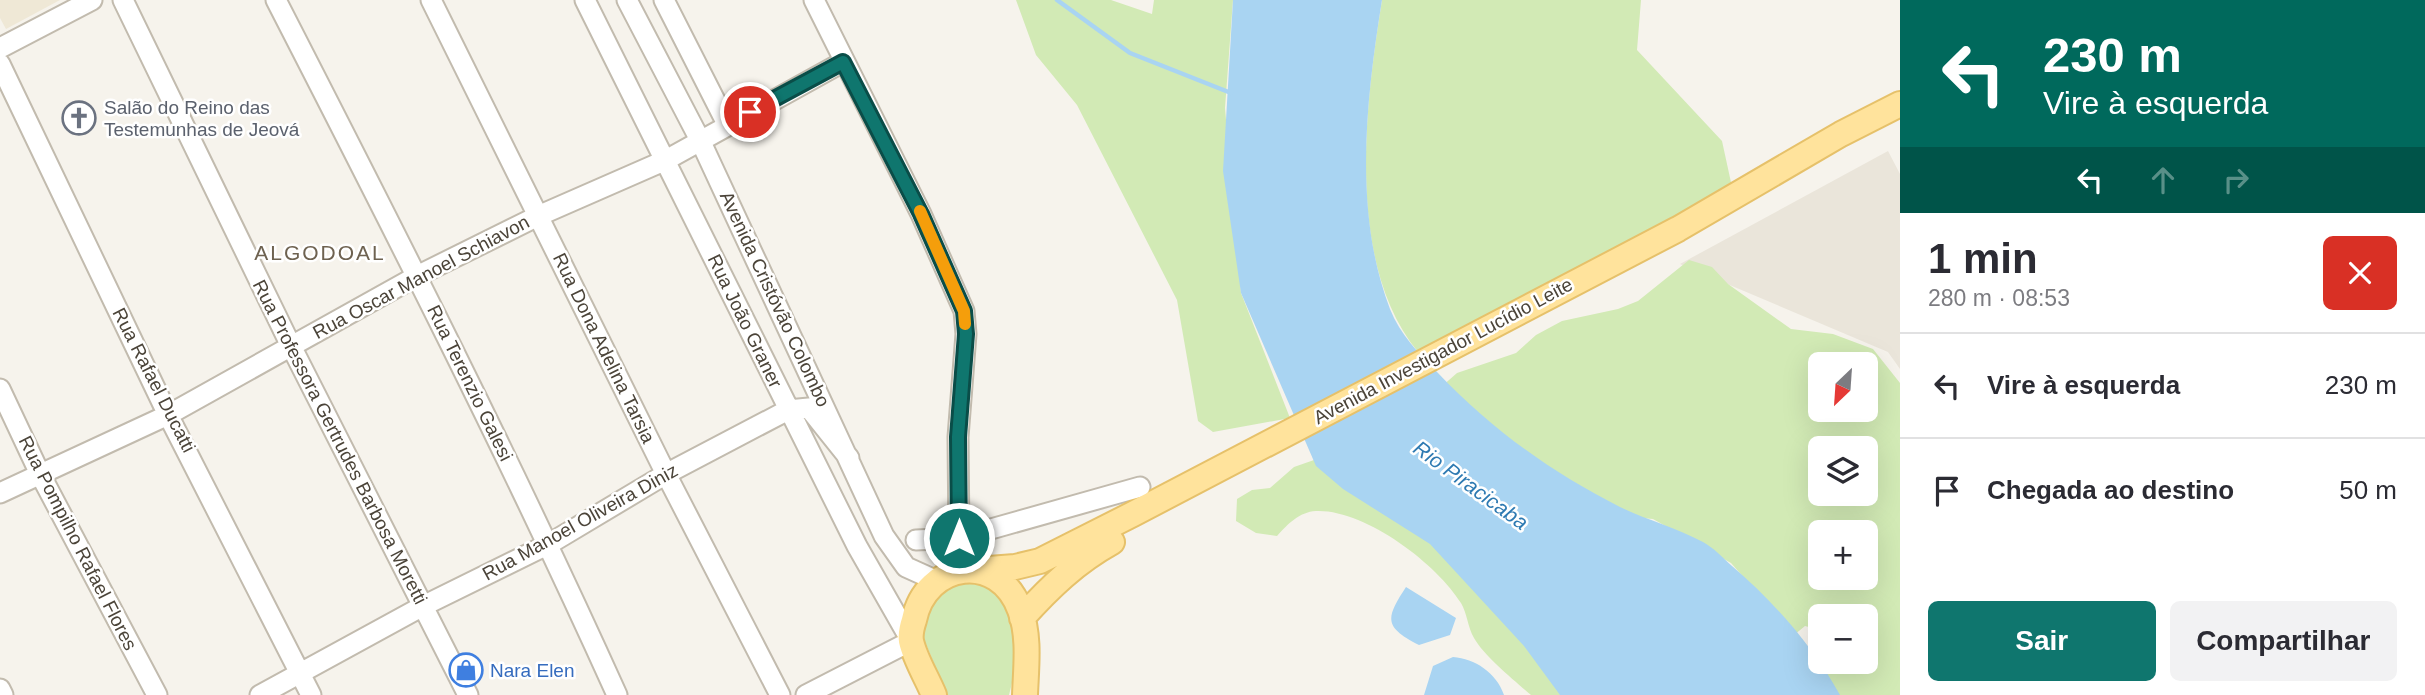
<!DOCTYPE html>
<html lang="pt">
<meta charset="utf-8">
<style>
body{margin:0;font-family:Helvetica,sans-serif;background:#f2f2f3;color:#2b2b33;height:100vh;display:flex;flex-direction:column;font-size:26px;white-space:nowrap}
*{box-sizing:border-box;margin:0}
p{font-size:23px;color:#7c7c81}
.icon{flex:none;width:38px;height:38px;fill:none;stroke:currentColor;stroke-width:2;stroke-linecap:round;stroke-linejoin:round}
.map{position:relative;flex:1;overflow:hidden}
.sheet{display:flex;flex-direction:column;background:#fff;width:525px}
.sheet>*{flex:none}
.top-card{background:#00695c;color:#fff;overflow:hidden}
.needle{width:46px;rotate:205deg}
.fabs{position:absolute;left:1808px;top:352px;display:grid;gap:14px}
.fabs a{display:grid;place-items:center;width:70px;height:70px;border-radius:10px;background:#fff;box-shadow:0 7px 28px #0002;font-size:35px}
.pin{position:absolute;display:grid;place-items:center;width:60px;height:60px;color:#fff;margin:-30px;border:4px solid #fff;border-radius:50%;box-shadow:0 2px 7px #0007}
.me{position:absolute;width:77px;margin:-38px;rotate:0deg;stroke-linejoin:round;filter:drop-shadow(0 0 5px #0008)}
.turn{display:flex;align-items:center;gap:24px;height:147px;padding:0 28px;font-size:32px}
.turn .icon{width:91px;height:91px;stroke-width:2.5}
.turn b{display:block;font-size:49px;line-height:60px}
.lanes{display:flex;align-items:center;height:66px;padding:0 28px;background:#0003;justify-content:center;gap:35px;direction:ltr}
.lanes .off{opacity:.35}
.round{display:grid;place-items:center;flex:none;width:74px;height:74px;border-radius:10px;background:#f2f2f3}
.summary{display:flex;align-items:center;justify-content:space-between;height:119px;padding:0 28px}
h1{font-size:42px;font-weight:800;line-height:52px}
.primary-button{display:flex;gap:14px;margin-top:auto;padding:14px 28px}
.primary-button a{flex:1;height:80px;border-radius:10px;background:#0f766e;color:#fff;font-size:28px;font-weight:800;line-height:80px;text-align:center}
.primary-button a+a{background:#f2f2f3;color:#2b2b33}
ul{padding:0;list-style:none}
li{display:flex;align-items:center;gap:21px;height:105px;padding:0 28px;border-top:2px solid #e1e1e2}
li div{flex:1}
li b{display:block;font-size:26px}
li em{font-style:normal}
main{display:flex;flex:1;min-height:0}
.map>svg:first-child{display:block}
</style>
<main>
<div class="map">
<svg width="1900" height="695" viewBox="0 0 1900 695">
<rect width="100%" height="100%" fill="#f6f3ec"/>
<path fill="#eae5da" d="M1888,151L1900,174V369L1888,352L1680,264Z"/>
<path fill="#efe8d6" d="M0,0H60L6,29L0,18Z"/>
<path fill="#d2eab5" fill-rule="evenodd" d="M1016,0H1111L1152,14L1154,0H1233L1225,108L1241,293L1290,418L1213,432L1198,421L1177,300L1077,105L1036,55Z
M1382,0H1641L1637,50L1722,141L1732,187L1418,352C1345,263 1365,106 1382,0Z
M1689,260L1712,267L1728,284L1791,329L1833,334L1873,349L1900,383V695H1823L1813,667L1820,659V662H1866V616H1820V630L1805,626L1794,635L1731,563L1653,519L1642,518L1582,499L1441,387L1457,373L1516,353L1536,335L1562,321L1618,309L1638,301ZM1820,364H1866V410H1820ZM1820,448H1866V494H1820ZM1820,532H1866V578H1820Z
M1314,460L1444,523L1563,695H1531C1515,681 1484,656 1474,638C1468,628 1467,613 1461,603C1437,564 1365,509 1316,511C1299,512 1288,524 1277,536L1256,533L1236,521L1237,499L1252,490L1270,488L1294,467Z
M964,579L992,587L1014,620L1019,655L1009,695H947L921,632L937,594Z"/>
<path fill="#a9d4f2" d="M1233,0H1382C1366,100 1353,212 1390,309C1400,334 1419,354 1438,373C1491,429 1551,472 1620,507C1647,520 1677,528 1703,542C1714,548 1723,558 1732,566C1774,602 1813,646 1840,695H1560L1524,646L1430,544L1343,489L1316,466L1241,293L1223,171Z
M1406,587L1456,618L1450,635L1419,645C1384,627 1385,619 1406,587Z
M1453,657C1475,659 1496,672 1504,695H1424L1433,666Z"/>
<g fill="none" stroke-linecap="round" stroke-linejoin="round">
<path stroke="#a9d4f2" stroke-width="4.5" d="M1057,0L1130,53L1231,93"/>
<defs>
<path id="minor" d="M123,0L291,346L468,695
M276,0C394,230 511,460 617,695
M431,0L666,474L780,695
M585,0L857,546L910,639
M627,0L700,140L884,536L906,567L937,581
M664,0L727,124
M814,0L921,214L964,311L966,334L958,437L959,538
M0,48L92,0
M0,64L168,415L311,695
M0,389L40,474L157,695
M0,493L168,415L417,276L538,216L666,160L843,62
M916,540L959,538L1140,487
M0,689L3,695
M260,695L423,606L549,544L666,474L788,410L809,408L849,458
M806,695L911,641"/>
<path id="major" d="M976,570L1015,567L1040,561L1133,514L1678,229L1841,134L1900,104
M1022,618C1050,587 1076,562 1112,542
M934,695C927,678 915,659 911,641C910,635 912,626 914,620C926,561 999,551 1020,610C1030,636 1026,667 1025,695"/>
</defs>
<use href="#minor" stroke="#c2bbae" stroke-width="23"/>
<use href="#major" stroke="#e6c16a" stroke-width="28"/>
<use href="#minor" stroke="#fff" stroke-width="19"/>
<use href="#major" stroke="#ffe39c" stroke-width="24"/>
</g>
<g fill="none" stroke-linecap="round" stroke-linejoin="round">
<defs>
<path id="route" d="M750,112L843,62L921,214L964,311L966,334L958,437L959,538"/>
</defs>
<use href="#route" stroke="#0a4d48" stroke-width="18"/>
<use href="#route" stroke="#0f766e" stroke-width="12"/>
<path stroke="#f59e0b" stroke-width="12" d="M920,211L964,311L965,324"/>
</g>
<defs>
<symbol id="church-ring" viewBox="-11 -11 22 22"><circle r="9.5" fill="#fff" stroke="#6b7280" stroke-width="1.5"/><path d="M-1.2-6h2.4v3.5h3.3v2.4h-3.3V6h-2.4V-.1h-3.3v-2.4h3.3Z" fill="#6b7280"/></symbol>
<symbol id="shop-ring" viewBox="-11 -11 22 22"><circle r="9.5" fill="#fff" stroke="#3f7fe0" stroke-width="1.5"/><path d="M-5-2.5h2.3a2.7 3.5 0 0 1 5.4 0H5L5.5 6h-11ZM-1.5-2.5h3a1.5 2.3 0 0 0-3 0Z" fill="#3f7fe0"/></symbol>
</defs>
<g fill-rule="evenodd">
<use href="#church-ring" x="60" y="99" width="38" height="38"/>
<use href="#shop-ring" x="447" y="651" width="38" height="38"/>
</g>
<g text-anchor="middle" dominant-baseline="central" stroke-width="5" stroke-linejoin="round" paint-order="stroke">
<g font-size="19" fill="#5b616d" stroke="#fff" text-anchor="start">
<text x="104" y="107">Salão do Reino das<tspan x="104" dy="22">Testemunhas de Jeová</tspan></text>
</g>
<g font-size="19" fill="#4b4439" stroke="#fff">
<text transform="translate(421 277) rotate(-28)">Rua Oscar Manoel Schiavon</text>
<text transform="translate(775 299) rotate(65)">Avenida Cristóvão Colombo</text>
<text transform="translate(745 321) rotate(64)">Rua João Graner</text>
<text transform="translate(604 348) rotate(64)">Rua Dona Adelina Tarsia</text>
<text transform="translate(1443 351) rotate(-28)">Avenida Investigador Lucídio Leite</text>
<text transform="translate(154 380) rotate(63)">Rua Rafael Ducatti</text>
<text transform="translate(470 383) rotate(64)">Rua Terenzio Galesi</text>
<text transform="translate(340 442) rotate(63)">Rua Professora Gertrudes Barbosa Moretti</text>
<text transform="translate(580 522) rotate(-29)">Rua Manoel Oliveira Diniz</text>
<text transform="translate(78 543) rotate(63)">Rua Pompilho Rafael Flores</text>
</g>
<g font-size="19" fill="#366cbe" stroke="#fff" text-anchor="start">
<text x="490" y="670">Nara Elen</text>
</g>
<g font-size="21" letter-spacing="2" fill="#6e6250" stroke="#fff">
<text x="320" y="252">ALGODOAL</text>
</g>
<g font-size="21" font-style="italic" fill="#2e7ab2" stroke="#fff">
<text transform="translate(1471 485) rotate(36)">Rio Piracicaba</text>
</g>
</g>
</svg>
<div class="fabs">
<a><svg class="needle" viewBox="-14 -14 28 28"><path d="M0-13l5 13h-10z" fill="#e53935"/><path d="M0 13l5-13h-10z" fill="#7c7c81"/></svg></a>
<a><svg class="icon" aria-label="layers" viewBox="0 0 24 24"><path d="M12 4l9 5-9 5-9-5zM3 14l9 5 9-5"/></svg></a>
<a>+</a>
<a>−</a>
</div>
<div class="pin" style="left:750px;top:112px;background:#d93025"><svg class="icon" aria-label="arrive" viewBox="0 0 24 24"><path d="M6 21V4h12l-3 4 3 4H6"/></svg></div>
<svg class="me" style="left:959px;top:538px" viewBox="-20 -20 40 40"><circle r="17" fill="#0f766e" stroke="#fff" stroke-width="3"/><path d="M0-11L8 9 0 5-8 9z" fill="#fff"/></svg>
</div>
<section class="sheet">
<div class="top-card">
<div class="turn"><svg class="icon" aria-label="left" viewBox="0 0 24 24"><path d="M17 20v-9H6M10 6l-5 5 5 5"/></svg><div><b>230 m</b>Vire à esquerda</div></div>
<div class="lanes"><svg class="icon" aria-label="left" viewBox="0 0 24 24"><path d="M17 20v-9H6M10 6l-5 5 5 5"/></svg><svg class="icon off" aria-label="ahead" viewBox="0 0 24 24"><path d="M12 20V5M6 11l6-6 6 6"/></svg><svg class="icon off" aria-label="right" viewBox="0 0 24 24"><path d="M7 20v-9h11M14 6l5 5-5 5"/></svg></div>
</div>
<div class="summary"><div><h1>1 min</h1><p>280 m · 08:53</p></div><a class="round" style="background:#d93025;color:#fff"><svg class="icon" aria-label="close" viewBox="0 0 24 24"><path d="M6 6l12 12M18 6L6 18"/></svg></a></div>
<ul>
<li><svg class="icon" aria-label="left" viewBox="0 0 24 24"><path d="M17 20v-9H6M10 6l-5 5 5 5"/></svg><div><b>Vire à esquerda</b></div><em>230 m</em></li>
<li><svg class="icon" aria-label="arrive" viewBox="0 0 24 24"><path d="M6 21V4h12l-3 4 3 4H6"/></svg><div><b>Chegada ao destino</b></div><em>50 m</em></li>
</ul>
<div class="primary-button"><a>Sair</a><a>Compartilhar</a></div>
</section>
</main>
